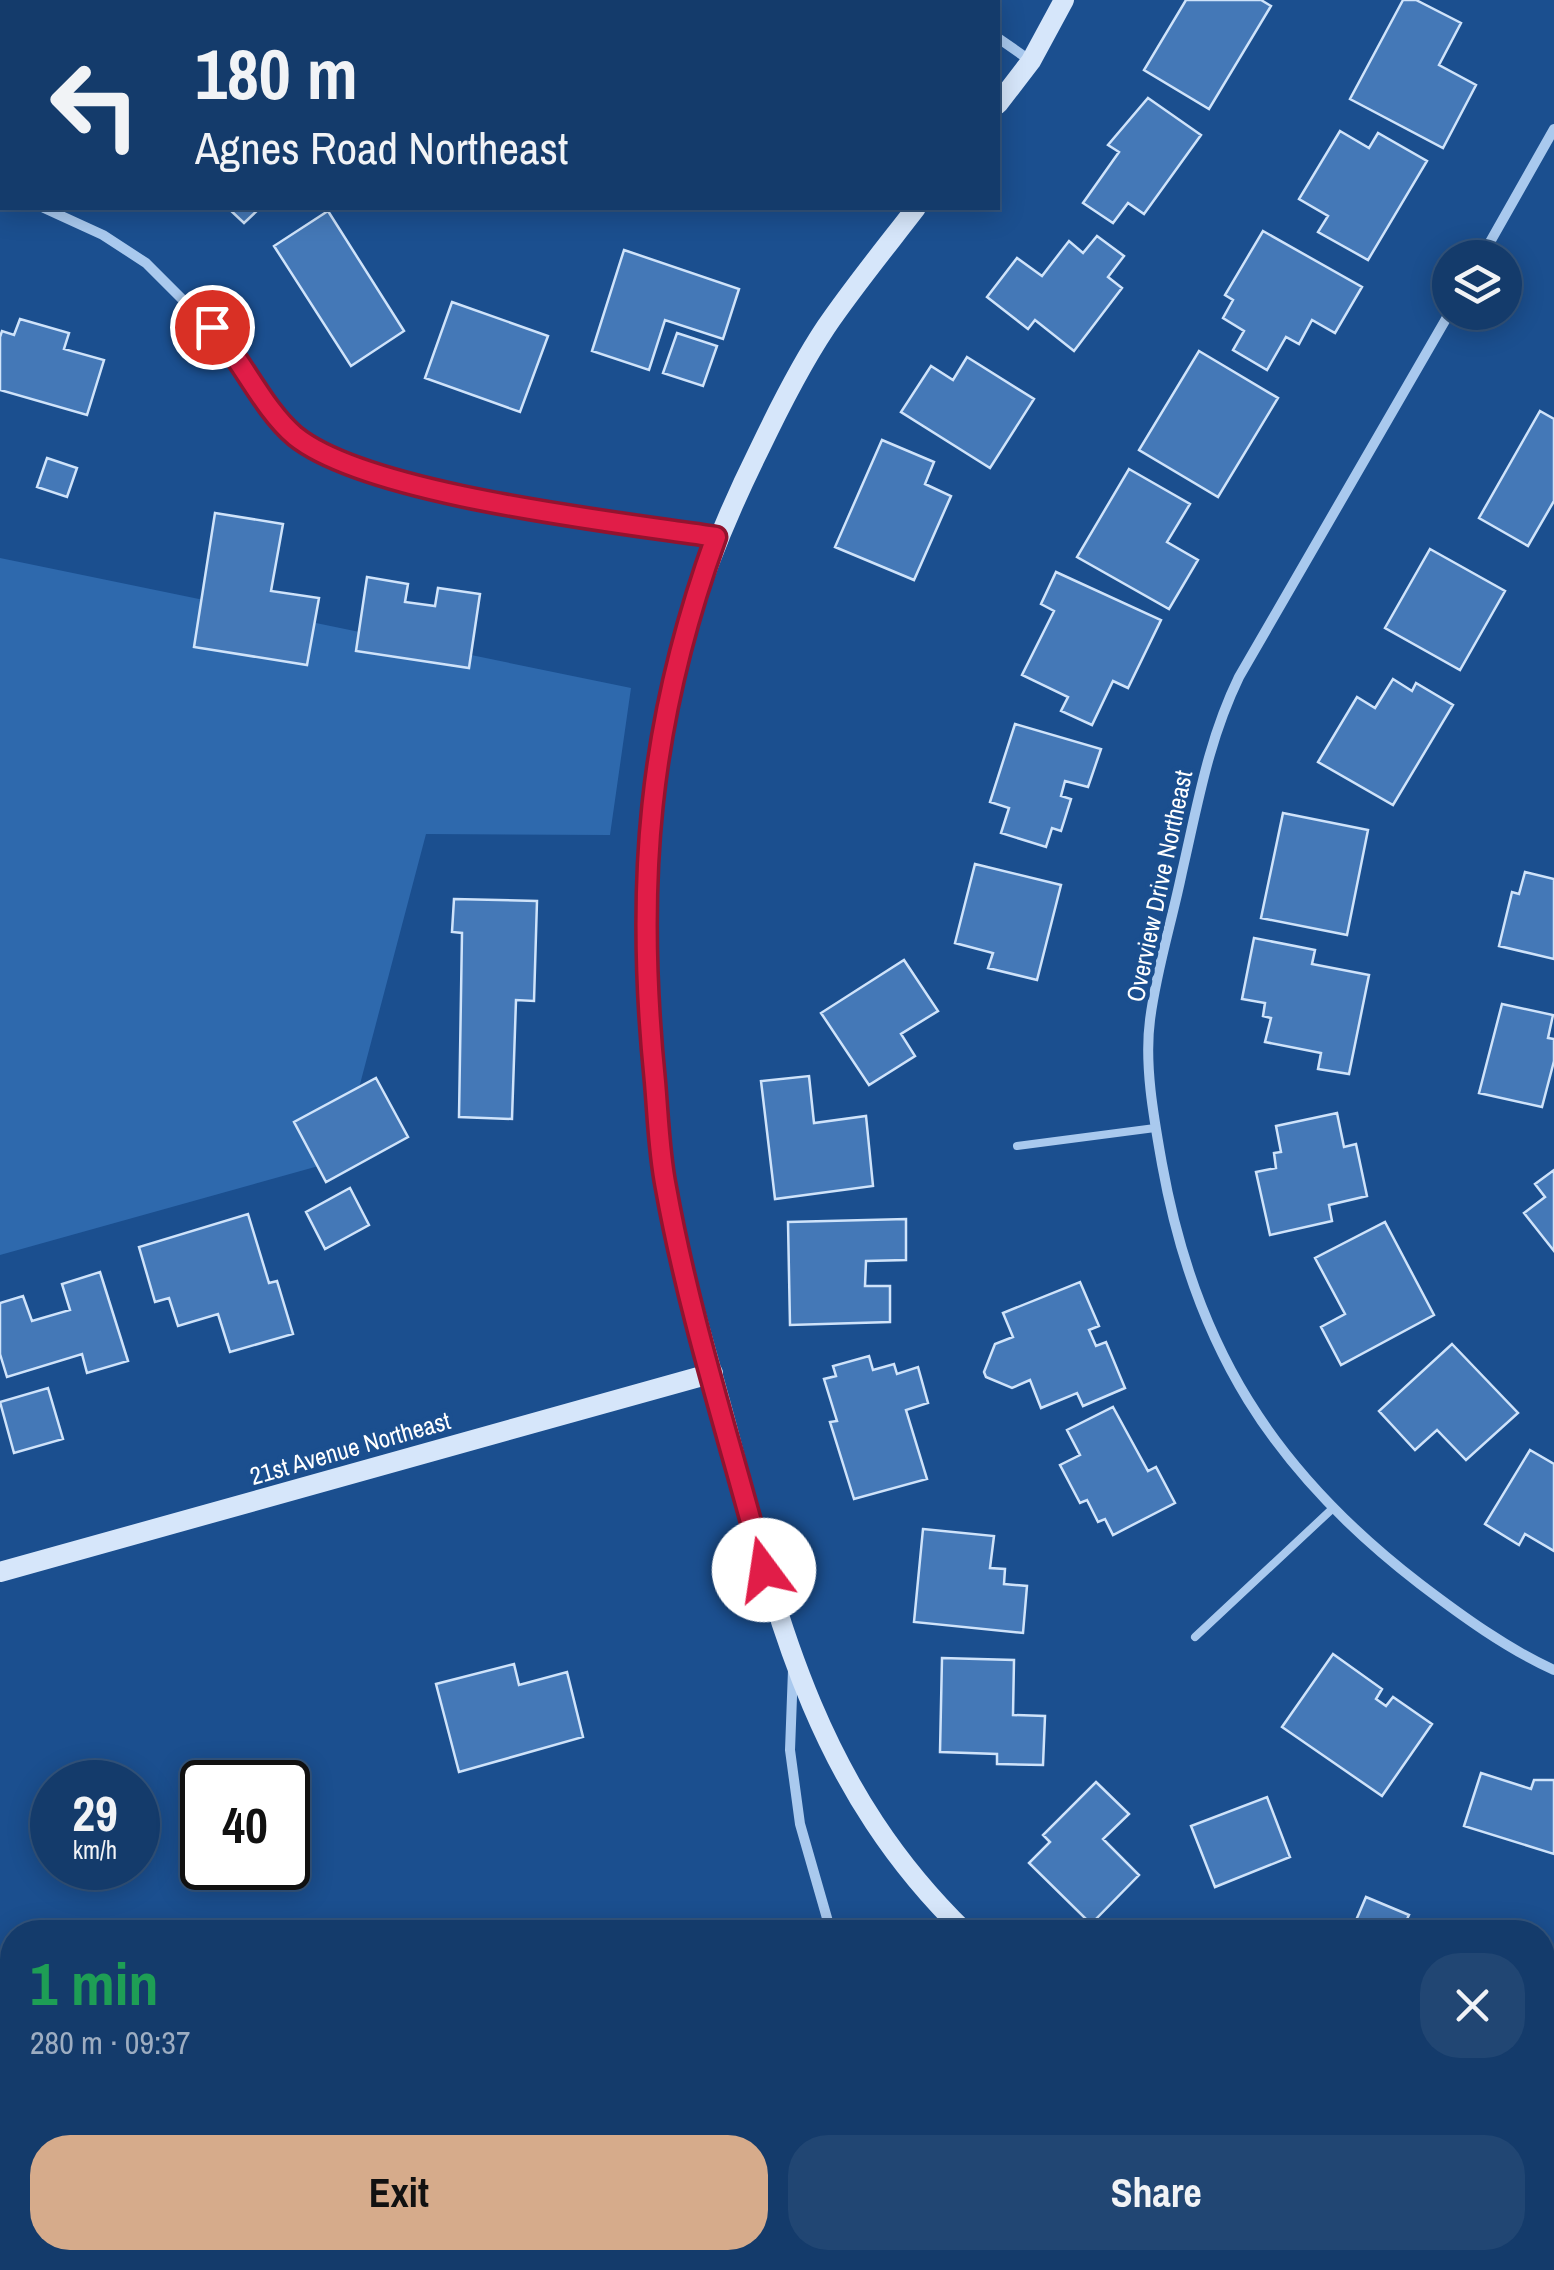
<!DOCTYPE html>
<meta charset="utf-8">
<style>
body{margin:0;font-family:"Archivo Narrow",sans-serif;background:#214673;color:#f1f3f6;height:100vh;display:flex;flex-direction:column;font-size:38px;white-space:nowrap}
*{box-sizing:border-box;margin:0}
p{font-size:32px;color:#9dadc1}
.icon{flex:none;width:55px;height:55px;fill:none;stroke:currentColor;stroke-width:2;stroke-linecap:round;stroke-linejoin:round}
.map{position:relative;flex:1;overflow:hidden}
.sheet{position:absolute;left:0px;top:1920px;width:1555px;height:350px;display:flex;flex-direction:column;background:#143b6b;border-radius:40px 40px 0 0;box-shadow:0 5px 25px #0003,0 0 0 2px #33557e}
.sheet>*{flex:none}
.top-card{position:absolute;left:0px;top:0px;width:1000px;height:210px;box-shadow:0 5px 25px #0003,0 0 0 2px #33557e;background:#143b6b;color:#f1f3f6;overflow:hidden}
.fabs{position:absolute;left:1432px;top:240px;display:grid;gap:20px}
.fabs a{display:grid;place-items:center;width:90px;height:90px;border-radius:50%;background:#143b6b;box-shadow:0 5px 25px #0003,0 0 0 2px #33557e;font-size:50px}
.speed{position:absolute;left:30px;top:1760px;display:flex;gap:20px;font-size:50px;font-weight:700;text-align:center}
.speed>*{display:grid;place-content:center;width:130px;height:130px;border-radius:50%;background:#143b6b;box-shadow:0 5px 25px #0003,0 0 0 2px #33557e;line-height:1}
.speed small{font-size:25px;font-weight:400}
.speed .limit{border:5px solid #111;border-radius:15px;background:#fff;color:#111}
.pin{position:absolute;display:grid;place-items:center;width:85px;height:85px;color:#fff;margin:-42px;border:5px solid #fff;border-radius:50%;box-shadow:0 2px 10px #0007}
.me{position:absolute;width:110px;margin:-55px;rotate:346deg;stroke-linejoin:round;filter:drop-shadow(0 0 8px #0008)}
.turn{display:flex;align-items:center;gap:35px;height:210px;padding:0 30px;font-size:45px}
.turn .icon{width:130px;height:130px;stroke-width:2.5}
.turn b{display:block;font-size:70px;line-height:85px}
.round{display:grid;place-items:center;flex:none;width:105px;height:105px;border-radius:40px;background:#214673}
.summary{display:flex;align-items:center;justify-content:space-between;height:170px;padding:0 30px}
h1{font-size:60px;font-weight:700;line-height:75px;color:#1e9e55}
.button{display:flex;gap:20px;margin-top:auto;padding:20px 30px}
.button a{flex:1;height:115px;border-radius:40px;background:#d6ab8b;color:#111;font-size:40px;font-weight:700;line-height:115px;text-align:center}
.button a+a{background:#214673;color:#f1f3f6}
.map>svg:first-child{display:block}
</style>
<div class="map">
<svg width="1554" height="2270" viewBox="0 0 1554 2270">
<rect width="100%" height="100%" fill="#1b4f8f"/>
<path fill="#2e69ad" d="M0,558L631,688L610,835L426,834L340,1160L0,1255Z
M1554,2205V2270H1104L1118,2258H1542L1543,2207Z"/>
<path fill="#4478b7" stroke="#cfe3fa" stroke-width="2.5" d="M451,0H542L451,2Z
M1186,0H1261L1271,6L1209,109L1144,70Z
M1403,0H1416L1461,23L1439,65L1476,85L1443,148L1350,99Z
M1148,98L1201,135L1144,214L1128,203L1113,223L1083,203L1119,152L1108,145Z
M1340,131L1369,148L1378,133L1427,161L1368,260L1318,232L1328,216L1299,199Z
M228,208H260L244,223Z
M328,211L404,331L351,366L274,246Z
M1263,231L1362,287L1335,333L1312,320L1299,344L1286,337L1267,370L1233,350L1244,331L1223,318L1233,300L1225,295Z
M1097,236L1124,256L1108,277L1122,288L1074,351L1035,320L1028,329L987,297L1017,258L1042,276L1069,241L1083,253Z
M624,250L739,289L723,339L665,320L649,370L592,351Z
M452,302L548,336L520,412L425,378Z
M20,319L69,333L64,349L104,360L87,415L0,390V337L2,331L14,335Z
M677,333L717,346L703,386L663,373Z
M1199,351L1278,398L1218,497L1139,450Z
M967,357L1034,399L990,468L901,412L931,366L953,380Z
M1540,411L1554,419V501L1528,546L1479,518Z
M882,440L934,462L925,484L951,496L914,580L835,547Z
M47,458L77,468L67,497L37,487Z
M1129,469L1190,504L1167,542L1198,560L1169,609L1077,557Z
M215,513L283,524L271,591L319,598L307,665L194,647Z
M1430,549L1505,591L1460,670L1385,628Z
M1056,572L1161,620L1128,688L1113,681L1092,725L1061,711L1068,697L1022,675L1054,611L1041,604Z
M367,577L408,584L405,602L435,606L438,588L480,594L469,668L356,651Z
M1393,679L1412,691L1416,683L1453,705L1393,805L1318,762L1357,697L1375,708Z
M1015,724L1101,749L1088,787L1065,781L1061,796L1071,799L1061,831L1052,828L1046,847L1001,833L1009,808L990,802Z
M1283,813L1368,830L1347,935L1261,918Z
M975,864L1061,885L1037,980L988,968L993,953L955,943Z
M1525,872L1554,879V959L1499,946L1512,892L1519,894Z
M454,899L537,901L534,1001L516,1000L512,1119L459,1117L462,933L452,932Z
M1254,938L1315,950L1312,964L1369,975L1349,1074L1318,1069L1321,1053L1265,1042L1271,1018L1263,1016L1265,1003L1242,999Z
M904,960L938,1011L901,1034L915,1056L869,1085L821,1013Z
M1502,1004L1553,1015L1548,1038L1554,1039V1061L1542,1107L1479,1093Z
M809,1076L814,1123L866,1116L873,1186L775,1199L761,1081Z
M376,1078L408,1137L326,1182L294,1122Z
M1337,1113L1344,1147L1356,1144L1367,1196L1329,1205L1332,1221L1270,1235L1256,1172L1276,1168L1274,1153L1281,1152L1276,1126Z
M1554,1170V1251L1524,1213L1545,1197L1535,1184Z
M350,1188L369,1225L325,1249L306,1212Z
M248,1214L269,1283L277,1281L293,1334L230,1352L218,1314L178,1326L169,1298L155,1302L139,1247Z
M906,1219V1260L866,1261L865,1286H890V1322L790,1325L788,1222Z
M1385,1222L1434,1315L1341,1365L1321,1327L1345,1314L1315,1258Z
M100,1272L128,1361L87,1373L82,1354L7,1377L0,1354V1303L23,1296L32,1321L70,1310L62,1284Z
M1080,1282L1099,1326L1089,1330L1096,1346L1106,1342L1125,1388L1083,1406L1077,1393L1041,1408L1030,1380L1012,1388L986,1377L984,1372L995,1344L1013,1337L1003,1313Z
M1452,1344L1518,1413L1466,1460L1437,1430L1415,1450L1379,1411Z
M869,1356L873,1370L894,1364L897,1374L918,1367L928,1403L906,1410L927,1479L854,1499L830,1422L837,1421L824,1379L836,1376L833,1366Z
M48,1388L63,1439L14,1453L0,1402Z
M1113,1407L1148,1471L1156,1467L1175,1503L1113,1535L1105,1519L1098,1522L1087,1500L1080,1503L1060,1465L1080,1455L1067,1430Z
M1530,1450L1554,1464V1551L1525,1534L1519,1545L1485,1524Z
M923,1529L994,1536L990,1568L1005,1569L1004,1584L1027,1586L1023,1633L914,1622Z
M1333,1654L1382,1689L1376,1699L1386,1706L1393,1697L1432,1724L1382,1796L1282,1727Z
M942,1658L1014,1660L1013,1715L1045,1716L1043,1765L997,1764V1754L940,1752Z
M514,1664L519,1685L567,1672L583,1737L459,1772L436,1684Z
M1481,1773L1531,1789L1534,1780H1554V1854L1464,1826Z
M1096,1782L1129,1814L1103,1839L1139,1875L1091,1924L1029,1863L1050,1842L1043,1835Z
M1267,1797L1290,1857L1215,1887L1191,1826Z
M1366,1897L1409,1915L1401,1932H1351Z
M1542,1983L1551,1984L1550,1993L1554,1994V2056L1542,2054Z
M312,2258H331L341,2270H296Z"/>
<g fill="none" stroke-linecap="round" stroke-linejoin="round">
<path stroke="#a9c9ee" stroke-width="8" d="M1017,1146L1155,1128
M1195,1637L1331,1510"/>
<path stroke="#a9c9ee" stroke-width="10" d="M941,0L945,2
M998,38L1031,61
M0,192L2,193
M44,208L103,235L146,263L237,354L294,435L335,459L512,505L716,537
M1481,258L1554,129
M1450,312L1239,677C1208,741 1198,803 1182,872C1172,921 1156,971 1150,1020C1144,1065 1154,1119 1162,1164C1195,1347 1273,1471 1420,1584C1462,1616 1506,1648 1554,1670
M793,1670L790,1750L800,1824L831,1932
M924,2258L928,2270"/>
<path stroke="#d6e6fa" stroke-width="20" d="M998,104L1031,61L1064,0
M916,208C886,247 854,286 826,327C800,366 779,408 759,450C660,649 634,809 650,1030C654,1082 656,1137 666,1188C682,1274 709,1358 731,1442C779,1630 821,1792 965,1932
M0,1572L713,1373
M1542,2170L1554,2169
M1105,2270L1123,2258"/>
</g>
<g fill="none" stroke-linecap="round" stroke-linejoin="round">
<defs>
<path id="route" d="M212,327C242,359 262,408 295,436C368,495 617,522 716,537C648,724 635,885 655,1082C658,1117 659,1153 666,1188C689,1316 731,1444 764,1570"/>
</defs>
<use href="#route" stroke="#92132f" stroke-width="25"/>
<use href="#route" stroke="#e11d48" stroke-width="18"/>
</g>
<g text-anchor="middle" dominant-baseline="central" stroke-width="9" stroke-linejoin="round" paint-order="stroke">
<g font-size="25" fill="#fff" stroke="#1b4f8f">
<text transform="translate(1159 886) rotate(-78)">Overview Drive Northeast</text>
<text transform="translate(350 1448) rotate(-16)">21st Avenue Northeast</text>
</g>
</g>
</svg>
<div class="fabs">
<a><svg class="icon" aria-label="layers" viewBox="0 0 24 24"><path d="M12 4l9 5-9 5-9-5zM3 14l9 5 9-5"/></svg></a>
</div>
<div class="speed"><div>29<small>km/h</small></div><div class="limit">40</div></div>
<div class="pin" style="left:212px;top:327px;background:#d93025"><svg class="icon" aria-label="arrive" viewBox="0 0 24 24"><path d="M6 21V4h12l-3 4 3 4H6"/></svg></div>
<svg class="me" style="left:764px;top:1570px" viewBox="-20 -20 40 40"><circle r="19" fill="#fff"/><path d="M0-13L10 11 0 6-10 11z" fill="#e11d48"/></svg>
<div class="top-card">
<div class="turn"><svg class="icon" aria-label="left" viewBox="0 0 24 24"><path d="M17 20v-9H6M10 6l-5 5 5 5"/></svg><div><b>180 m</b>Agnes Road Northeast</div></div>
</div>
<section class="sheet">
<div class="summary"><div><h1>1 min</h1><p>280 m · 09:37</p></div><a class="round"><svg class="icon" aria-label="close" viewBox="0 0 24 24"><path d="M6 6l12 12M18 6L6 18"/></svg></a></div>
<div class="button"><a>Exit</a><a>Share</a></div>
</section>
</div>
